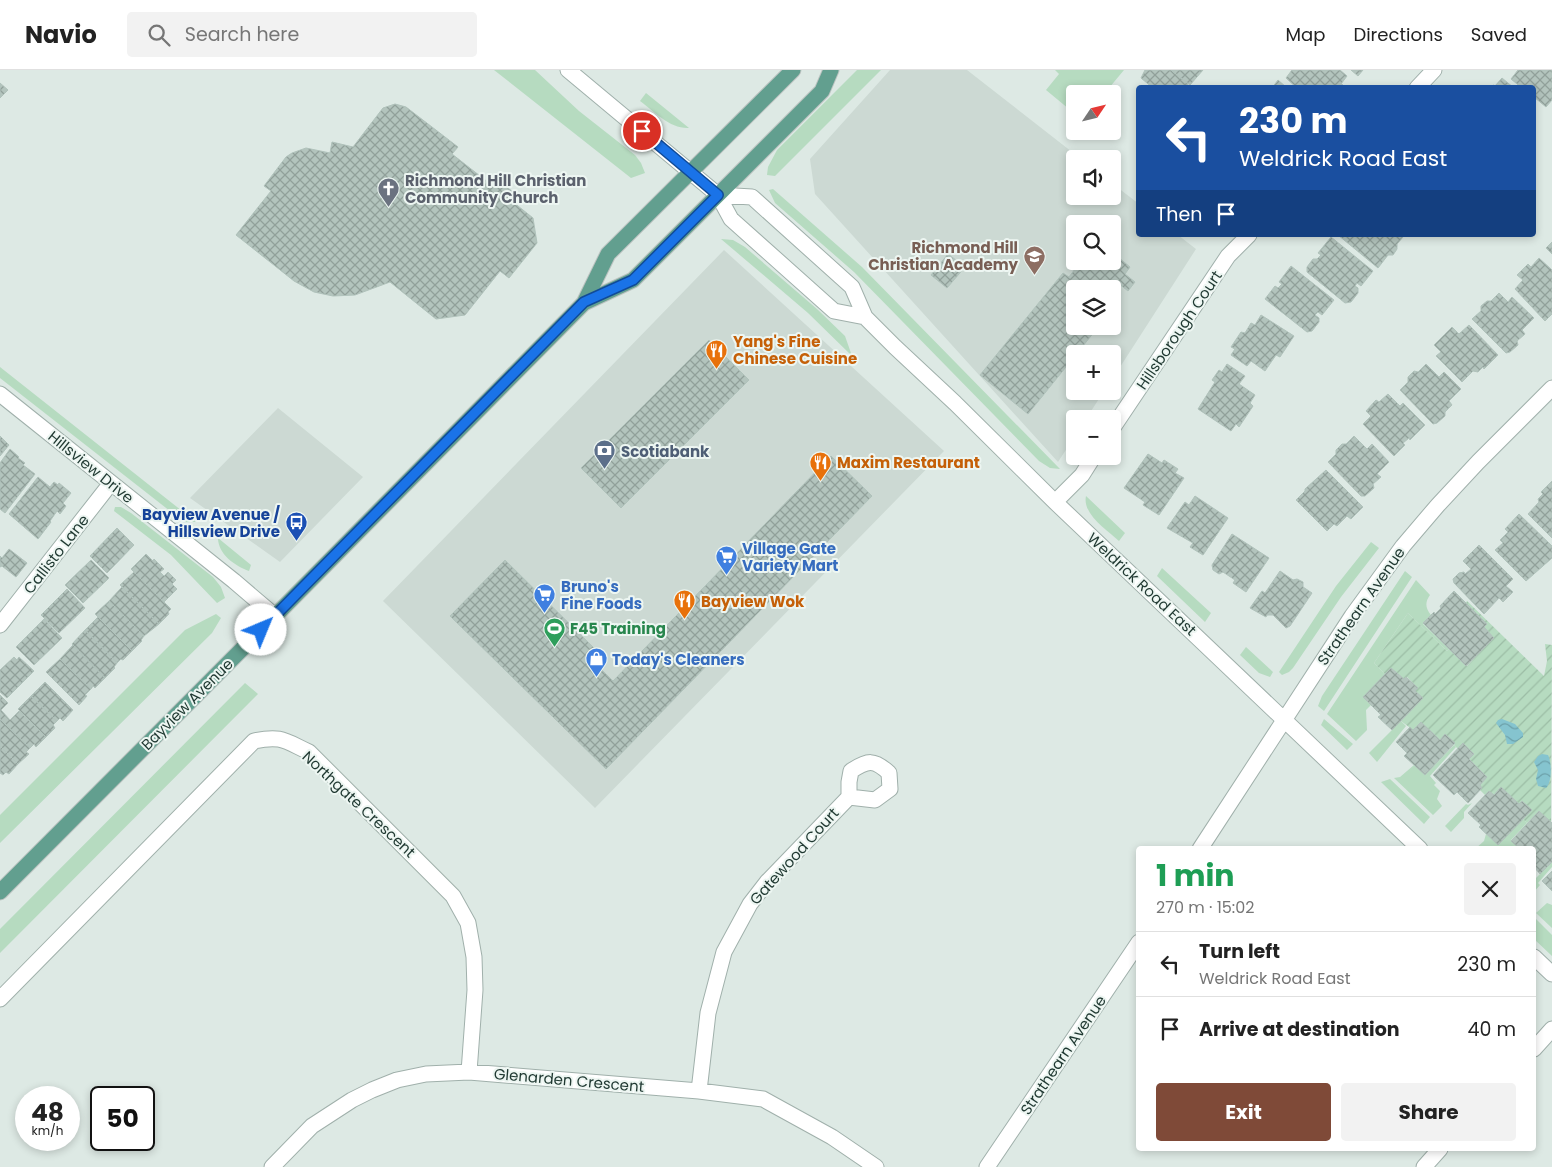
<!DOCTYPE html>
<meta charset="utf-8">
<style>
body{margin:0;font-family:Poppins,sans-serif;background:#f2f2f2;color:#222;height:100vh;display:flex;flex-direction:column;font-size:19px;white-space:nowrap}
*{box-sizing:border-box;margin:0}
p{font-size:16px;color:#767676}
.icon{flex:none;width:28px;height:28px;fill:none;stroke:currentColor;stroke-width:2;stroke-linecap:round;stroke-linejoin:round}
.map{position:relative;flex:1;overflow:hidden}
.drawer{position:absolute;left:1136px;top:776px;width:400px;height:305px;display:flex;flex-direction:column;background:#fff;border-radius:5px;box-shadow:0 2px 8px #0003}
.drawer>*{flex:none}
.guide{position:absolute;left:1136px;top:15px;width:400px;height:152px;border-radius:5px;box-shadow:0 2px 8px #0003;background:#1a4fa0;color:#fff;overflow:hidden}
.needle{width:32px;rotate:55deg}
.buttons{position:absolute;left:1066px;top:15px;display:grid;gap:10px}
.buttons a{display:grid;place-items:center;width:55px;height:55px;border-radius:5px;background:#fff;box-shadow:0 2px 8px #0003;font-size:25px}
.speed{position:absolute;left:15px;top:1016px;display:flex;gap:10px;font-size:25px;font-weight:700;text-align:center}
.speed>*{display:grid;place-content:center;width:65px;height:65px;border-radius:50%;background:#fff;box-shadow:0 2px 8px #0003;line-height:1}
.speed small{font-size:12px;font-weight:400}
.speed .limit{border:2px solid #111;border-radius:8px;background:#fff;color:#111}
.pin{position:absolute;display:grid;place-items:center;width:42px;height:42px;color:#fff;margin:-21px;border:2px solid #fff;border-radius:50%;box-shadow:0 1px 5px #0007}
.me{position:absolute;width:55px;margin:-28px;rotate:45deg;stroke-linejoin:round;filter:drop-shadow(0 0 4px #0008)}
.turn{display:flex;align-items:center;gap:18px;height:105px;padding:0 20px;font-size:22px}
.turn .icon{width:65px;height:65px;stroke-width:2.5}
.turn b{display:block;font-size:35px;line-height:42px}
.then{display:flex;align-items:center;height:48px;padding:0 20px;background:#0003;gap:10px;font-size:19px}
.round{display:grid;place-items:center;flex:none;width:52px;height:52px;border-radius:5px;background:#f2f2f2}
.headline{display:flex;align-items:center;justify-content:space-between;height:85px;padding:0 20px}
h1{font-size:30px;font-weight:700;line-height:38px;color:#1e9e55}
.cta{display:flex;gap:10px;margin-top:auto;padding:10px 20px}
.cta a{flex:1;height:58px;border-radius:5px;background:#7f4a38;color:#fff;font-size:20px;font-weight:700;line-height:58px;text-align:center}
.cta a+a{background:#f2f2f2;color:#222}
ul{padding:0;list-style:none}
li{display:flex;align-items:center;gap:15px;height:65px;padding:0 20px;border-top:1px solid #e0e0e0}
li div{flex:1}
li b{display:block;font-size:19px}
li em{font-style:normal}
header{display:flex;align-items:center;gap:30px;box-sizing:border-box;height:70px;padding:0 25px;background:#fff;border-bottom:1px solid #e0e0e0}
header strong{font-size:24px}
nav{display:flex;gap:28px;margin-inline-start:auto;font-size:18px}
.search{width:350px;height:45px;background:#f2f2f2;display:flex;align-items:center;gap:12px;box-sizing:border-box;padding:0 18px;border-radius:5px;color:#767676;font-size:19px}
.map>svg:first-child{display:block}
</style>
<header>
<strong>Navio</strong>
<div class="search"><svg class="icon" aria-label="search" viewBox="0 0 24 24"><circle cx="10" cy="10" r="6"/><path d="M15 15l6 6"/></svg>Search here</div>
<nav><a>Map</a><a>Directions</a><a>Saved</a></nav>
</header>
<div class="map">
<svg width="1552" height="1097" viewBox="0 0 1552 1097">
<defs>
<pattern id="garden-furrows" width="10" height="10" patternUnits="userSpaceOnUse" patternTransform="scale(1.25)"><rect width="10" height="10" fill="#b6dbc0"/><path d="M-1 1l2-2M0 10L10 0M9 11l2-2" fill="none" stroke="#9cbda5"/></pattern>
<pattern id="water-waves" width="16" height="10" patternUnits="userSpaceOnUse" patternTransform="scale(1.25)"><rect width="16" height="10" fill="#85c4cf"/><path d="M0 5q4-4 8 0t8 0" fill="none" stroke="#6ca0a9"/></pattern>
<pattern id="building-cross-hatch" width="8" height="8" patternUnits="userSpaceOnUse" patternTransform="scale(1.25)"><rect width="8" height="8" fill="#b3c4bd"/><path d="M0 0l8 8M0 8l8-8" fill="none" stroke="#91a09a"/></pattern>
</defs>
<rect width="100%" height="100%" fill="#dde9e4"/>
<path fill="#ccd9d3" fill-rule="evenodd" d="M890,0H967L1081,89H1075V126H1112L1113,114L1139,134V165H1178L1196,179L1113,308L1112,284H1075V321H1104L1086,349H1075V366L1058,392L815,124L810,89ZM1075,154H1112V191H1075ZM1075,219H1112V256H1075Z
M724,180L944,381L595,738L383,531Z
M278,338L363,407L280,492L190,428Z"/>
<path fill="#b6dbc0" d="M494,0H535L579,41L635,85L641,93L645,103L631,108Z
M857,0H881L775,106L767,105L768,97L777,80Z
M1055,0H1124L1104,24H1075V44L1046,20L1059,4Z
M646,23L689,58C670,59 655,42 640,31Z
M773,119L862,197L1060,399L1050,398L1039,391L854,202L775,133L769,120Z
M721,169L733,170L745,177L817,239L845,266L852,286L808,243Z
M0,297L196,452H184L0,308Z
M1086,426L1125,463L1119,471C1107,460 1082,444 1086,426Z
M115,437H121L131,443L213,507L221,517L225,528L217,533L171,485L114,441Z
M218,468L251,495L249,501C235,496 218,484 218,468Z
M1371,472L1379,478L1341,527L1293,598L1289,602L1282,605L1279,602L1336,516Z
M1162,498L1211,543L1205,552L1157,506Z
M1405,501L1412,507L1324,641L1318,636L1322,626Z
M1416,510L1430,525C1425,532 1425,538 1431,545L1423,554L1449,579L1447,581L1408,543L1374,593L1385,604L1363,627L1371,635L1366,640L1367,660L1356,671L1327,644Z
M216,544L221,548L212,563L0,773V745L185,560Z
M1246,577L1273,602L1270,607L1259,603L1240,585Z
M245,613L258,624L0,883V859Z
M1324,649L1353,674L1347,680L1321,655Z
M1401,651L1406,656L1377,692L1369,683Z
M1454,675L1456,677L1430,706L1436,713L1434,715L1440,721L1437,729L1442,736L1433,745L1394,708L1400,707L1414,695L1425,705Z
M1390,709L1430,747L1424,754L1381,712Z
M1472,733L1464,742V748L1451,762L1445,756L1466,734L1468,735Z
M1523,749L1527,753L1511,770L1520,779H1475L1484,771L1486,764L1498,775Z
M1552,792V797L1538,813L1540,815L1534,822V810Z
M1547,833L1552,835V858L1536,843Z
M1534,847L1552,865V886L1534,869Z"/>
<path fill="url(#garden-furrows)" d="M1467,531L1544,606L1547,591L1545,574L1552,575L1551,753L1539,741L1527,753L1523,749L1532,740L1522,731L1519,734L1501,717L1494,725L1489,721L1485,725L1480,720L1482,718L1480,715L1487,707L1469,689L1474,684L1464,674L1458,679L1454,675L1455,673L1445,664L1440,670L1421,652L1413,660L1401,651L1423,628L1415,621L1418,618L1407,607L1404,609L1391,598L1385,604L1374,593L1408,543L1447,581L1449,579L1467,596L1494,568L1484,557L1487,554L1466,533Z"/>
<path fill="url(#water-waves)" d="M1502,649L1515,654L1523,663V667L1513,674H1507L1505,665L1496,653L1498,650Z
M1542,684L1548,685C1552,693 1552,713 1546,718L1538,716L1536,709L1538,700L1534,692L1538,686Z"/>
<path fill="url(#building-cross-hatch)" stroke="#b0c2bb" d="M1145,0H1171L1188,14L1186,18H1153L1141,8Z
M1171,0H1203L1190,15Z
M1292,0H1340L1347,6L1341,14L1343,15L1342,18H1297L1286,8Z
M1351,0H1363L1358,6Z
M1518,0H1552V30L1546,37L1534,27V18H1522L1511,9Z
M1502,8L1514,18H1491L1493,15L1495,16Z
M1278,10L1287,18H1272Z
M0,13L8,20L0,28Z
M395,34L406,37L458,77L452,84L489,113L494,107L513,122L508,128L533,148L537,173L509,208L500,201L465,245L436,249L390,212L355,225L333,226L314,222L294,211L236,165L271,121L264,116L286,87L292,83L306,78L330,83L332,72L353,77L383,38Z
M1338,165H1401L1403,167L1397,174V179L1393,185H1388L1378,198Z
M1331,167L1373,201L1361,216L1357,213L1355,216L1358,218V223L1351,232L1345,233L1307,202V197L1313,189H1317L1321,185L1318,183Z
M1552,172V184L1546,178Z
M1112,182L1130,197L1125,204L1135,212L1128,221L1118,213L1112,219H1075V256H1099L1028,344L980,305L1063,203L1069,207L1081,191H1112Z
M948,184L965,197L947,218L931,205Z
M1539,188L1552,200V244L1545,251L1515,219L1523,210L1517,205L1528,194L1531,197Z
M1291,196L1334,230L1322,245L1318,242L1315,245L1319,248V252L1312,261L1307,262L1265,229L1275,216L1278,218L1282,214L1279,212Z
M1499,223L1508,232L1512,227L1534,248L1522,260L1525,264L1517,271L1518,275L1510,282L1506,283L1472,249L1481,241V236L1487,231H1491Z
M1261,245L1294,266L1280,287L1276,285L1265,301L1251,291L1247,296L1231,285L1235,279L1231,277L1241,262L1245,263L1251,253L1255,255Z
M1469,255L1498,285L1484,299L1483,297L1478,302L1473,301L1462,312L1436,286L1441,282L1434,275L1452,257L1459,264Z
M709,270L749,310L621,438L581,398Z
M1227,294L1245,306L1239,314L1255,325L1250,333L1253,336L1239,357L1236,354L1231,361L1198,339L1215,312L1212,310L1219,300L1222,302Z
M1426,294L1439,307L1444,302L1461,319L1449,331L1452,335L1445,342V346L1437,353L1433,354L1400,320L1408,312V307L1414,301L1418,302Z
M1388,324L1400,336L1403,333L1425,355L1410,370L1409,368L1403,373L1405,375L1394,386L1363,354L1371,346L1366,341L1376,330L1379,332Z
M0,366L9,375L0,386Z
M1354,366L1367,379L1372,374L1389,392L1377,404L1381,407L1373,414L1374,418L1365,426H1361L1328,392L1336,384V380L1342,374H1346Z
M10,379L19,387L18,388L25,393L23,395L35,404L5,443L0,439V393Z
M1148,384L1162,393L1164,390L1178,399L1175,403L1184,408L1159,445L1143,435L1145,432L1124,418Z
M831,386L872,426L606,699L450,546L505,490L601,585L594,592L613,611Z
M1326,400L1363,437L1351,449L1347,446L1337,456L1334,454L1327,461L1296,430L1305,421V419Z
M38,407L50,417L54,412L58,415L59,413L71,423L63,433L66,436L60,444L57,441L50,451L51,452L38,469L9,444Z
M1552,411V468L1528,444L1539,432L1538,429L1543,424L1541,422Z
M1195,426L1228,448L1203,485L1190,477L1193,473L1167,458L1185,432L1189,435Z
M1519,444L1552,476V488L1526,511L1495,480L1503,473L1500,470L1508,462L1505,459Z
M117,458L134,475L107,503L90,486Z
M1232,464L1269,488L1246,522L1233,513L1235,510L1223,502L1219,504L1213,500L1212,495Z
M1479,475L1513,509L1506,516L1513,522L1503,532L1499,528L1484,544L1454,513L1453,509L1459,503L1464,502L1465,504L1471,499L1463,491Z
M9,479L27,493L16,507L2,496L0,497V486L2,488Z
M146,484L153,491L154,489L164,499L160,502L164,506L168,502L176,510L172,514L177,519L164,532L131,499Z
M91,490L109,508L83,533L65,515Z
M1280,501L1293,510L1297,509L1303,512V517L1312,523L1290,556L1286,558L1273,545H1267L1266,547L1250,538L1262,521L1265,523Z
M134,502L171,539L168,542L169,544L159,554L120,515Z
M122,517L159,554L144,566L109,531Z
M67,519L85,538L59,563L41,545Z
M1454,521L1487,554L1484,557L1494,568L1466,596L1423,553L1434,542L1435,544L1441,538L1440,536Z
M109,531L144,566L141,570L142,571L132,581L95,544Z
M98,547L132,581L123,590L121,589L117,593L85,560Z
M44,549L62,568L34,595L16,577Z
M85,560L117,593L114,597L115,598L105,608L72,574Z
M73,575L105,608L95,618L93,616L91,619L60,589Z
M14,587L17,590L19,587L34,601L7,628L0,622V600Z
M60,589L91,619L85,625L87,626L79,635L46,602Z
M1391,598L1404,609L1406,607L1418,618L1415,621L1423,628L1392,660L1378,647L1381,645L1363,627Z
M45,612L73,640L63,651L60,648L57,651L31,626Z
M0,625L8,633L1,640L10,650L19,641L46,667L36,677L34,674L30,678L0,649Z
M31,626L57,651L53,655L55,658L46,667L18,639Z
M0,649L30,678L26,682L29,684L18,694L0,676Z
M1421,652L1440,670L1445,664L1455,673L1425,705L1404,686L1407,683L1396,672L1410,657L1413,660Z
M1463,673L1474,684L1469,689L1487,707L1480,715L1482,718L1468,733L1457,722L1454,725L1433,705Z
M0,676L18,694L9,704L6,702L3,705L0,703Z
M1501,717L1519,734L1522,731L1532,740L1498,775L1479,757L1481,755L1468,743L1489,721L1494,725Z
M1539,741L1552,753V792L1540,804L1534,797V779H1520L1511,771Z
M1552,801V821L1542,811Z"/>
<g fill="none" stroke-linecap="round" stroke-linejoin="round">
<defs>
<path id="minor" d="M568,0L718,125L731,149L834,241L865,247
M1417,18L1434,0
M718,125L752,127L852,217L865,247L895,277L955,333L1055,432L1420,779
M0,324L234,511L275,546
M1112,359L1228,186L1249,165
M1055,432L1082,405L1094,386
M0,555L111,413
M1200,779L1352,546L1403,476L1438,435L1478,392L1552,318
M1534,887L1552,904
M0,929L254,671C282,665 285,671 309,682L453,826L468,853L474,887L475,920L469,1002
M1534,979L1552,959
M699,1021L708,943L724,882L750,834L767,812L849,727L875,730L890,719L889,703C874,689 868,690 851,701L849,712V727
M272,1097L312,1056L352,1030L372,1020L397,1010L426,1004L469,1002L699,1021L763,1029L832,1067L876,1097
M987,1097L1139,872
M1424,1097L1440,1079"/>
<path id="major" d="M584,233L633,210L822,21L831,0
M0,822L275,546L584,233L608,184L793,0"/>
</defs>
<use href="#minor" stroke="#a0b0ab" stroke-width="17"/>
<use href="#major" stroke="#bcc3c1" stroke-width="17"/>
<use href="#minor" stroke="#fff" stroke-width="15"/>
<use href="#major" stroke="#629f8f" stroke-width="15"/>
</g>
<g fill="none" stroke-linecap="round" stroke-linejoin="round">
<defs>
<path id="route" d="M261,560L584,232L633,210L718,125L642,61"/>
</defs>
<use href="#route" stroke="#114b97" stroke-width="12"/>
<use href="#route" stroke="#1a73e8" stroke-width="9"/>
</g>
<defs>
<symbol id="church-pin" viewBox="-11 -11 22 30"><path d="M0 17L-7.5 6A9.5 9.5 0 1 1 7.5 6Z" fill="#6b7280" stroke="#edf6f2"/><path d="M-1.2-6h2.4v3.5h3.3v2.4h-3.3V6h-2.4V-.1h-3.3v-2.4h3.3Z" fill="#fff"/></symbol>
<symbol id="school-pin" viewBox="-11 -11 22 30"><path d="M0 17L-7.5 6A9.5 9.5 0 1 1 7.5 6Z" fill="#8d6e63" stroke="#edf6f2"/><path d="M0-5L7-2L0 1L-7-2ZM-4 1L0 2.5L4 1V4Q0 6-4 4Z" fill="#fff"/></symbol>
<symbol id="restaurant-pin" viewBox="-11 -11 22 30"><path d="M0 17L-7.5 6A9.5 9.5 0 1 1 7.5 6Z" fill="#e8710a" stroke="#edf6f2"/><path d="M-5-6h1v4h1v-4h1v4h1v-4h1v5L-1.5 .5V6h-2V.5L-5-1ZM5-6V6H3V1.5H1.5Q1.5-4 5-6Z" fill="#fff"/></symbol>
<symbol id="bank-pin" viewBox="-11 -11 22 30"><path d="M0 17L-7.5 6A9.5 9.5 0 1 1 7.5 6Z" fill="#5c6f8a" stroke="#edf6f2"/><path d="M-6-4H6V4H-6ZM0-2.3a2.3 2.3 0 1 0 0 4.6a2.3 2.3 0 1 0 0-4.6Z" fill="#fff"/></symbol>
<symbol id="bus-pin" viewBox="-11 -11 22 30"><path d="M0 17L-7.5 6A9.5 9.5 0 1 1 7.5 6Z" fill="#1a4fb4" stroke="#edf6f2"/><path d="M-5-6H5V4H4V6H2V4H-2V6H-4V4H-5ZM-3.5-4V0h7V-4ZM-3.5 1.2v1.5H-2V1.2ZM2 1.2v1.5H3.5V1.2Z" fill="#fff"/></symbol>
<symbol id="supermarket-pin" viewBox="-11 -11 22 30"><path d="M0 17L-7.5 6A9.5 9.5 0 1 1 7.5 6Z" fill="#3f7fe0" stroke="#edf6f2"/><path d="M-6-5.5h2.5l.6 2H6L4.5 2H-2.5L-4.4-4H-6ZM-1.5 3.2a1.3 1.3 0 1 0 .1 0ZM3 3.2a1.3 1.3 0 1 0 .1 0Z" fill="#fff"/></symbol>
<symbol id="stadium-pin" viewBox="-11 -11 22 30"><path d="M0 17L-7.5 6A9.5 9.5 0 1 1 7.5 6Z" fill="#2e9e5b" stroke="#edf6f2"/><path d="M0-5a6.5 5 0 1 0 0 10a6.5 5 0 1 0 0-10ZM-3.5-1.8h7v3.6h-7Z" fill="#fff"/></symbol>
<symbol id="shop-pin" viewBox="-11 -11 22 30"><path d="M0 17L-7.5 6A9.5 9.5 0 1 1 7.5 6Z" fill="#3f7fe0" stroke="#edf6f2"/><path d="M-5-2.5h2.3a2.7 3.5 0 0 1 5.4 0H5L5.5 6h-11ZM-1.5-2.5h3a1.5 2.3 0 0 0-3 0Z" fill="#fff"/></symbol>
</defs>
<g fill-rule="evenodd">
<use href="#church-pin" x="376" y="106" width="25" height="34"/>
<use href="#school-pin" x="1022" y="174" width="25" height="34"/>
<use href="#restaurant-pin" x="704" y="268" width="25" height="34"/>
<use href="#bank-pin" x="592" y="368" width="25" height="34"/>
<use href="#restaurant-pin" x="808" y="380" width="25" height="34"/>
<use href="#bus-pin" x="284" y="440" width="25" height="34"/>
<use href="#supermarket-pin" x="714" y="474" width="25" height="34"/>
<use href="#supermarket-pin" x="532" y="512" width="25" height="34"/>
<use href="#restaurant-pin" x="672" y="518" width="25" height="34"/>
<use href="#stadium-pin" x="542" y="546" width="25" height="34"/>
<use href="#shop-pin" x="584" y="576" width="25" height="34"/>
</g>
<g text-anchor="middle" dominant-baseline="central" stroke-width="4" stroke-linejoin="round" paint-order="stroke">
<g font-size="15" font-weight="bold" fill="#5b616d" stroke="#edf6f2" text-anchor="start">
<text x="405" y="110">Richmond Hill Christian<tspan x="405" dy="17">Community Church</tspan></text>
</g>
<g font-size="15" font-weight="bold" fill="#785e54" stroke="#edf6f2" text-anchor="end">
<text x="1018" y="177">Richmond Hill<tspan x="1018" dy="17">Christian Academy</tspan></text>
</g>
<g font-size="15" fill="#1f3831" stroke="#edf6f2">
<text transform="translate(1179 260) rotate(-56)">Hillsborough Court</text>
<text transform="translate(91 397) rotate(39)">Hillsview Drive</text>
<text transform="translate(56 484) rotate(-52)">Callisto Lane</text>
<text transform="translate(1142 514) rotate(43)">Weldrick Road East</text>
<text transform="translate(1361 536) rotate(-55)">Strathearn Avenue</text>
<text transform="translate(187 634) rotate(-45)">Bayview Avenue</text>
<text transform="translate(359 734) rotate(43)">Northgate Crescent</text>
<text transform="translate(794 786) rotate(-48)">Gatewood Court</text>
<text transform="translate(1063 985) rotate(-56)">Strathearn Avenue</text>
<text transform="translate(569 1010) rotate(5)">Glenarden Crescent</text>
</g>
<g font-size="15" font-weight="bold" fill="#c56008" stroke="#edf6f2" text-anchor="start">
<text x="733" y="271">Yang's Fine<tspan x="733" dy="17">Chinese Cuisine</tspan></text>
<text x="837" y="392">Maxim Restaurant</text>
<text x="701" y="531">Bayview Wok</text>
</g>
<g font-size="15" font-weight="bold" fill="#4e5e75" stroke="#edf6f2" text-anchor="start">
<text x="621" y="381">Scotiabank</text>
</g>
<g font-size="15" font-weight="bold" fill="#164399" stroke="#edf6f2" text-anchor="end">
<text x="280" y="444">Bayview Avenue /<tspan x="280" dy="17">Hillsview Drive</tspan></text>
</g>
<g font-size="15" font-weight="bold" fill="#366cbe" stroke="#edf6f2" text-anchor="start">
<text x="742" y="478">Village Gate<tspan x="742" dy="17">Variety Mart</tspan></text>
<text x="561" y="516">Bruno's<tspan x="561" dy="17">Fine Foods</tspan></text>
<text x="612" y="589">Today's Cleaners</text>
</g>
<g font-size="15" font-weight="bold" fill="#27864d" stroke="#edf6f2" text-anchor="start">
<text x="570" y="558">F45 Training</text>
</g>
</g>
</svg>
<div class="buttons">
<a><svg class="needle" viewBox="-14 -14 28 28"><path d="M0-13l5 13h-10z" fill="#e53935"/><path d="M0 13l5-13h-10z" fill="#767676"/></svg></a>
<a><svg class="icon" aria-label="sound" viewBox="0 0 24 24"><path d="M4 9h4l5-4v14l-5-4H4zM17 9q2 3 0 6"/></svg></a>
<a><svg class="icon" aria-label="search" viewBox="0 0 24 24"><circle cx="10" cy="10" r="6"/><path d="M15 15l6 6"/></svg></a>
<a><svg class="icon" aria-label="layers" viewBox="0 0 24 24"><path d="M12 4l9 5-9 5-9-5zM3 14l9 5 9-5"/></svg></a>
<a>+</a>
<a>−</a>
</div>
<div class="speed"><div>48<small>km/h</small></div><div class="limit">50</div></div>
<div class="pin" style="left:642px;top:61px;background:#d93025"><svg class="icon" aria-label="arrive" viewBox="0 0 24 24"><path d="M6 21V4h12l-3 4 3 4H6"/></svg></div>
<svg class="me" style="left:261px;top:560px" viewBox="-20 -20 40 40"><circle r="19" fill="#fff"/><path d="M0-13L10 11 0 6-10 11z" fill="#1a73e8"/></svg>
<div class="guide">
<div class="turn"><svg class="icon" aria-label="left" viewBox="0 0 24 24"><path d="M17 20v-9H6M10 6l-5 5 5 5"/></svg><div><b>230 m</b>Weldrick Road East</div></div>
<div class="then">Then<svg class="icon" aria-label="arrive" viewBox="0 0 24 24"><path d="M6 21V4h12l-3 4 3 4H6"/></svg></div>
</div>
<section class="drawer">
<div class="headline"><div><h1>1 min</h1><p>270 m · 15:02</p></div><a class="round"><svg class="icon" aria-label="close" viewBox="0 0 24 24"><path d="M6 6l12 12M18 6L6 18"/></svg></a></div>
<ul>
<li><svg class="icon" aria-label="left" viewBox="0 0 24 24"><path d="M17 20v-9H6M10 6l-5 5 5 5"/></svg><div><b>Turn left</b><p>Weldrick Road East</p></div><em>230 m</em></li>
<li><svg class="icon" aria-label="arrive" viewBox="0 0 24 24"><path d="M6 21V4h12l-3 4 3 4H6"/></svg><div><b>Arrive at destination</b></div><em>40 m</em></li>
</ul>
<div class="cta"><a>Exit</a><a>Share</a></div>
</section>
</div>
